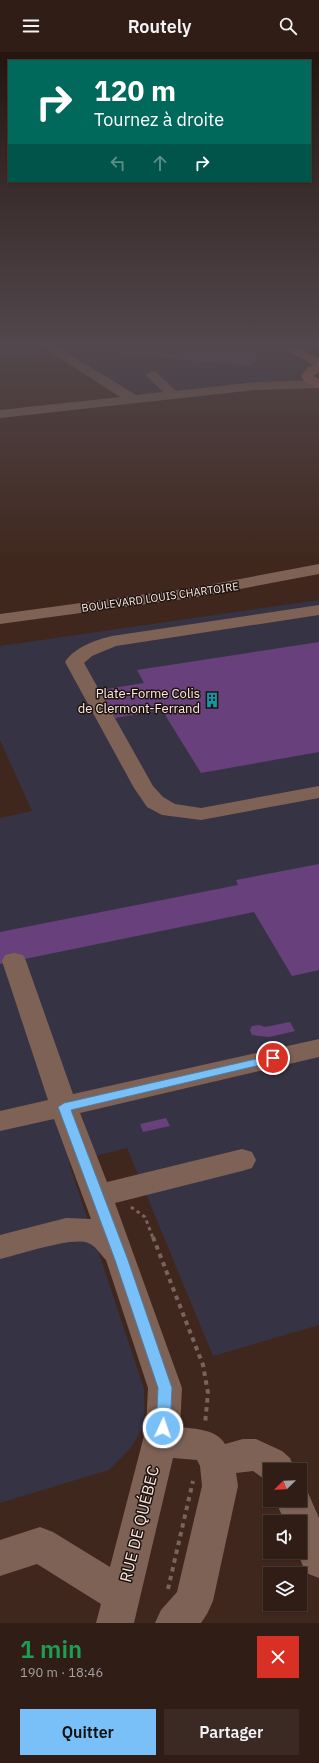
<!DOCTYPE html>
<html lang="fr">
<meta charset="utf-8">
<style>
body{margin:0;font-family:"IBM Plex Sans",sans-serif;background:#3b2a23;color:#f1f3f6;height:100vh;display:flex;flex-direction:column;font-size:15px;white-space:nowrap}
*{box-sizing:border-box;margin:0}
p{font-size:13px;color:#a7a2a1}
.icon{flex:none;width:22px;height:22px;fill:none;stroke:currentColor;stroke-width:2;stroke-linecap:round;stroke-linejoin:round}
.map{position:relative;height:1571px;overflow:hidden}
.drawer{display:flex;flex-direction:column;background:#2f1d16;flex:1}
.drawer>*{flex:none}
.guide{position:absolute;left:8px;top:8px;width:303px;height:122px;border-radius:0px;box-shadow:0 1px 3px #0004,0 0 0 1px #4a3b35;background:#00695c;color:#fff;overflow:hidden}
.needle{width:26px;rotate:247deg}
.fabs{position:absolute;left:263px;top:1411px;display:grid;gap:8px}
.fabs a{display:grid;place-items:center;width:44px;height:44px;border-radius:0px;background:#2f1d16;box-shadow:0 1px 3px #0004,0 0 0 1px #4a3b35;font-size:20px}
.pin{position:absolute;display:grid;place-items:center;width:34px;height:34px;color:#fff;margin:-17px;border:2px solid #fff;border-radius:50%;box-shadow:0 1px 4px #0007}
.me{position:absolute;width:44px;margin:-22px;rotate:3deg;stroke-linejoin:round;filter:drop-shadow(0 0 3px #0008)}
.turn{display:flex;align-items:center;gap:14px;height:84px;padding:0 20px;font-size:18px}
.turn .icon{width:52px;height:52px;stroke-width:2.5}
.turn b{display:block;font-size:28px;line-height:34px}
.lanes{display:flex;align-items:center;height:38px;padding:0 20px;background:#0003;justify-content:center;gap:20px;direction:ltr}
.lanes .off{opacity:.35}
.round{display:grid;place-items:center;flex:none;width:42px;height:42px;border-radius:0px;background:#3b2a23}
.headline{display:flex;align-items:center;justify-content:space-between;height:68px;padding:0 20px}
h1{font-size:24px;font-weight:600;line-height:30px;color:#1e9e55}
.primary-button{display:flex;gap:8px;margin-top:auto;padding:8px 20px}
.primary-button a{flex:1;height:46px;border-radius:0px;background:#79bff8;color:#111;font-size:16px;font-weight:600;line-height:46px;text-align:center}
.primary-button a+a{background:#3b2a23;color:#f1f3f6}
header{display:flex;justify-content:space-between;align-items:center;height:52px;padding:0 20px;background:#2f1d16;font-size:18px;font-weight:600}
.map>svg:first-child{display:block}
</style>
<header><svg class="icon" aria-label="menu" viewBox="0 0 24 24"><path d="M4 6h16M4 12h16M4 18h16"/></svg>Routely<svg class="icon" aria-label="search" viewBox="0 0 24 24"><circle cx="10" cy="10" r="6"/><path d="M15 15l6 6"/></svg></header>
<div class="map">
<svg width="319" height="1571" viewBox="0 0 319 1571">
<rect width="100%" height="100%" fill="#3f271d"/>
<path fill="#363344" d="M0,292H275L296,305L307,317L302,323L286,327L144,343L131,341L66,301L0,307Z
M319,548V1273L213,1304L127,1096L69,1111L144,1337L145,1372L130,1397L109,1418L0,1451V766L32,759L0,688V594Z"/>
<path fill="#68417c" d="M129,292H156L258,301L256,308L250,314L134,303L132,306L120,305L122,302H120Z
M319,590V700L201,721L162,658L115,666L100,638L144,631L137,618Z
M319,812V918L292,924L254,860L0,912V880L238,833L236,828Z
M290,970L295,979L269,985L252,983L250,978L252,974L259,973L265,975Z
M166,1066L170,1074L143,1080L140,1072Z"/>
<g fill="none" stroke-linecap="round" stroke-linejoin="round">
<path stroke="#79645b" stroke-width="3" stroke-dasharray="3.5 3.5" stroke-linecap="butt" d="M131,1155L145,1165L153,1186"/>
<path stroke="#79645b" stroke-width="4" stroke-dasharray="4.5 4.5" stroke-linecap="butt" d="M153,1185L203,1313L208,1341L205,1372
M168,1537L193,1429"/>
<path fill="#7e6256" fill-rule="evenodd" d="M38,292H53L136,343L163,340L146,323L152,319L156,320L176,339L255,330L318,328L319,336L255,338L0,366V358L120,345Z
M319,512V522L198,545L0,572V562L198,535Z
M319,553V563L116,594L92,604L84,611L153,734L163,745L175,752L201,756L319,734V746L201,768L162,763L147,755L134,736L65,610C75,595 95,588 112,584Z
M14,901L23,903L26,909L73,1042L319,987V1005L80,1061L107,1130L242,1097L252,1100L256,1108L252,1116L242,1119L115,1151L182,1336L180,1375C196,1377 216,1377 225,1392L243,1387H256L282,1399L290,1406L295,1418H270V1431L253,1419L236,1421L238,1434L213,1549L207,1562L201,1571H155L161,1558L177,1540L202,1434L200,1414L197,1408L173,1406L134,1571H96L101,1552L37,1512L0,1524V1488L40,1475L53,1480L110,1515L146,1376L148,1336L106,1208C100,1202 96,1194 88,1191C73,1184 18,1203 0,1207V1183L66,1166L91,1167L54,1067L0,1079V1059L48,1048L2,909L5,903Z
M300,1434L306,1436L319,1466V1526L306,1521L297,1500H300V1470H285L275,1448H300Z"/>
<path fill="#bc6959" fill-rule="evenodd" d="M274,292H290L319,306V320L313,324L319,327V336L305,330L301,324L308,315L314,313Z"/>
</g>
<linearGradient id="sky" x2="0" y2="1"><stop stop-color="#231510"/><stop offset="0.57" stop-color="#52474c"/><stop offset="1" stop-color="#52474c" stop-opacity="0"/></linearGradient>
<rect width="319" height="512" fill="url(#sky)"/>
<path fill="#79bff8" stroke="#4f7ca1" d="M273,1003L279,1006L277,1009L71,1058L128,1208L172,1336L170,1376L168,1381L163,1382L158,1381L156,1376L158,1336L115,1208L58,1055L64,1051Z"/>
<defs>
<symbol id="building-bare" viewBox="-9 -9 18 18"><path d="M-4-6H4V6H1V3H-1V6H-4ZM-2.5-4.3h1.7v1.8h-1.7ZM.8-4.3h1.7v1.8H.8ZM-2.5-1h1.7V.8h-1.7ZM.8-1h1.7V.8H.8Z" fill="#0f9aa8" stroke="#1e130f" stroke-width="2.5" paint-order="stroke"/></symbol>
</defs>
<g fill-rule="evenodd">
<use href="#building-bare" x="201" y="637" width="22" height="22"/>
</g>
<g text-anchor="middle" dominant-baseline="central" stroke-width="3" stroke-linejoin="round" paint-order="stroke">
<g font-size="11" fill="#fbebe4" stroke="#1e130f">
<text transform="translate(160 545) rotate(-8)">BOULEVARD LOUIS CHARTOIRE</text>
</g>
<g font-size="13" fill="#fbebe4" stroke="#1e130f" text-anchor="end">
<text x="200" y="641">Plate-Forme Colis<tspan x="200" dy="15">de Clermont-Ferrand</tspan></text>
</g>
<g font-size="16" fill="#fbebe4" stroke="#1e130f">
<text transform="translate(139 1472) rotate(-76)">RUE DE QUÉBEC</text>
</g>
</g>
</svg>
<div class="fabs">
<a><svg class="needle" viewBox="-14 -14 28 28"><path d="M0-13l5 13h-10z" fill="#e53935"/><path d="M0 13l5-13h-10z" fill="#a7a2a1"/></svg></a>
<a><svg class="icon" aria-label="sound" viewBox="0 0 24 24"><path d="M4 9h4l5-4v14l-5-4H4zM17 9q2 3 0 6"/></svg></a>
<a><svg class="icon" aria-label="layers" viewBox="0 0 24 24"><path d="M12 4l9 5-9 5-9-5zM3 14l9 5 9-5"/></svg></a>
</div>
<div class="pin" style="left:273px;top:1006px;background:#d93025"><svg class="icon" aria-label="arrive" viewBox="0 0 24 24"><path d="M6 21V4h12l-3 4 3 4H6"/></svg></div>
<svg class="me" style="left:163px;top:1376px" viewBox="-20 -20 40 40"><circle r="17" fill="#79bff8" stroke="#fff" stroke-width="3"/><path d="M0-11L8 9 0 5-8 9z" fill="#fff"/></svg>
<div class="guide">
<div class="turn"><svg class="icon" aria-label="right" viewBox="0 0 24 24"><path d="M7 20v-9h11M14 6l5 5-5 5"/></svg><div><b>120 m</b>Tournez à droite</div></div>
<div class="lanes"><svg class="icon off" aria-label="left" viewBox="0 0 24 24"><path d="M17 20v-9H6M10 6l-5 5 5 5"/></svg><svg class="icon off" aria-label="ahead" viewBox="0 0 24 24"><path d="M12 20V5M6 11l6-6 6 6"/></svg><svg class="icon" aria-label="right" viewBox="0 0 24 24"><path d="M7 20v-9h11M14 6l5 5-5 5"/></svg></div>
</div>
</div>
<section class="drawer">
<div class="headline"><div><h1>1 min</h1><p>190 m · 18:46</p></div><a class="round" style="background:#d93025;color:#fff"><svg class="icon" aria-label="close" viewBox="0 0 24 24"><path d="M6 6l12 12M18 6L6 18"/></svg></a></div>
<div class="primary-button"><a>Quitter</a><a>Partager</a></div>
</section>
